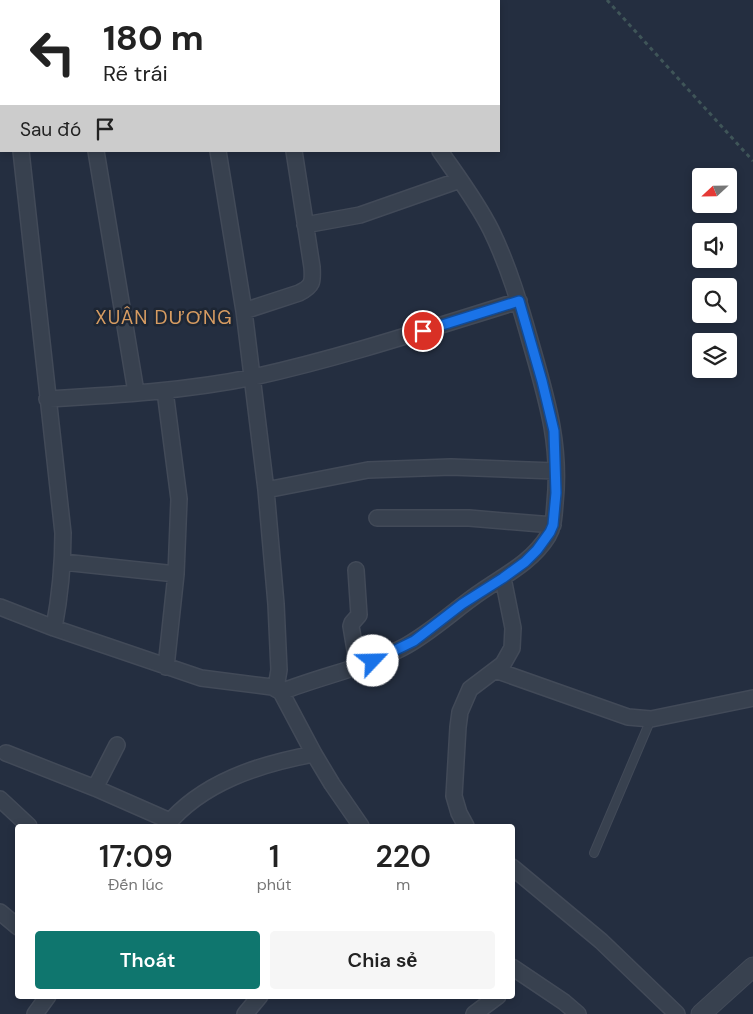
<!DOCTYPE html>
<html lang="vi">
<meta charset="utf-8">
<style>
body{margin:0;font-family:"DM Sans",sans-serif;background:#f6f6f6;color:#222;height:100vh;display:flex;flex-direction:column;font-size:19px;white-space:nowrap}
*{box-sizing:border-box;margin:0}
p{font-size:16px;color:#767676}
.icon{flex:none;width:28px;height:28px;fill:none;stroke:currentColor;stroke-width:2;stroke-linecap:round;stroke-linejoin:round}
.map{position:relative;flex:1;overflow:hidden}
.panel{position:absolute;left:15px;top:824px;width:500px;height:175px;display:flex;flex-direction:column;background:#fff;border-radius:5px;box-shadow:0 2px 8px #0003}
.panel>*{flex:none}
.banner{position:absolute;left:0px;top:0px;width:500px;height:152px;box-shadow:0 2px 8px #0003;background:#fff;color:#222;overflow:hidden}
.needle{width:32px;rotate:248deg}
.fabs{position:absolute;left:692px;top:168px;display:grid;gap:10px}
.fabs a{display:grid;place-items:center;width:45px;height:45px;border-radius:5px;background:#fff;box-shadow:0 2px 8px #0003;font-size:25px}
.pin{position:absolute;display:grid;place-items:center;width:42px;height:42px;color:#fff;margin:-21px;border:2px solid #fff;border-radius:50%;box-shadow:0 1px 5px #0007}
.me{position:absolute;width:55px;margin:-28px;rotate:66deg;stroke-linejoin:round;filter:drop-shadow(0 0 4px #0008)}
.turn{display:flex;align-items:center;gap:18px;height:105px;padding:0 20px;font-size:22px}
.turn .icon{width:65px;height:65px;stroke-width:2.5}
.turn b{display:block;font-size:35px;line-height:42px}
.then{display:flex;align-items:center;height:48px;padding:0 20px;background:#0003;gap:10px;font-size:19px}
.eta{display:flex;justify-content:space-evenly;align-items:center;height:85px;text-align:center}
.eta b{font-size:30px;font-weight:600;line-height:35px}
.action{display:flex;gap:10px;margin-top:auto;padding:10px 20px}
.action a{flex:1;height:58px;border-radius:5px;background:#0f766e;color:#fff;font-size:20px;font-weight:600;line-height:58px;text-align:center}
.action a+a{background:#f6f6f6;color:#222}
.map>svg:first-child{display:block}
</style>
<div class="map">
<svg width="753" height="1014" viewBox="0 0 753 1014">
<rect width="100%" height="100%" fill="#242e40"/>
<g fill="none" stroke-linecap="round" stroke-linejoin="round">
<defs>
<path id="service" d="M594,853L651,719"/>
<path id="minor" d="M78,0V1
M217,1L218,0
M0,2L2,0
M0,80L1,79
M21,151L63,533C63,565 60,596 54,628
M96,151L136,392
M218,151L244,311L266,490L276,604L279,670L276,688
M305,225L360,215L460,180
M244,311L299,293C313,286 313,282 312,267L294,151
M165,391L179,499L176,574L166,667
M47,399C116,395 186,391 254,377C344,357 431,328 519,301
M266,490L368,470L451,467L556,471
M377,518H469L553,525
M63,562L176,574
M356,570L359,615L352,623L351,626L358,668
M0,607L54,628L201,678L272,687L281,692L314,754L332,784L361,826
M495,670L628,717L651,719L753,698
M281,692C321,676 364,668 402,648C431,633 455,609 482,591C505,575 532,562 548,536C554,526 554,515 555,503C561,445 547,400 531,344C520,305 509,267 491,230C477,202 458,177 440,151
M6,753L95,788L170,821
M95,788L117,745
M0,799L29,826
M166,826C202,782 260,764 314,754
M466,826L459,813L454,796L458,727L460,712L470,689L503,664L512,648L513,628L503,578
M512,867L601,941L677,1014
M0,912L18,927
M512,967L564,1002L578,1014
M35,1014L48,996
M245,1014L260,996
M474,1014L498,996"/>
<path id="tertiary" d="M701,1014L753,967"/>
</defs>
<use href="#service" stroke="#424a58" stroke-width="10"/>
<use href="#minor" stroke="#424a58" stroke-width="18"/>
<use href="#tertiary" stroke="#424a58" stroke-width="21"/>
<path stroke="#3f5558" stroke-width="3" stroke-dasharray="4 4" stroke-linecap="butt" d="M607,0L753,161"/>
<use href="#service" stroke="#38414f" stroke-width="8"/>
<use href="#minor" stroke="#38414f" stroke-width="15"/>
<use href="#tertiary" stroke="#38414f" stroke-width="19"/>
</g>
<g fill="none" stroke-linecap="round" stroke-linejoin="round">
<defs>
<path id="route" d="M373,661L414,641L462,604L503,578L525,562L537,550L550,532L553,525L556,493L554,431L542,381L519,301L423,331"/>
</defs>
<use href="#route" stroke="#114b97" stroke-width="12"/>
<use href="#route" stroke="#1a73e8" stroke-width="9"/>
</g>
<g text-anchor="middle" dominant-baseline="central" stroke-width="5" stroke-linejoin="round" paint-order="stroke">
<g font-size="19" letter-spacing="1" fill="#d79c62" stroke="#1d2634">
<text x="164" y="317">XUÂN DƯƠNG</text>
</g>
</g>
</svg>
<div class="fabs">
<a><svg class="needle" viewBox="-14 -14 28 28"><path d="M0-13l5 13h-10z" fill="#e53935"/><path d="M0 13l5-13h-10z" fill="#767676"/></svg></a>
<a><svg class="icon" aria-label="sound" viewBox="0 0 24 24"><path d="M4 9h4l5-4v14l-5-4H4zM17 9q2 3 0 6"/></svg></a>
<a><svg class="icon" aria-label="search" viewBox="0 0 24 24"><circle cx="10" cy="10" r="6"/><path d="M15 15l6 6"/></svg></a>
<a><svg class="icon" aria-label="layers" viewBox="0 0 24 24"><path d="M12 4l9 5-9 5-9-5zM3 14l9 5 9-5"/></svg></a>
</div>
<div class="pin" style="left:423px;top:331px;background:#d93025"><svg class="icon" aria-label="arrive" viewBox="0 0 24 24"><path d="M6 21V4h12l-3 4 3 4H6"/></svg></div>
<svg class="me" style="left:373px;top:661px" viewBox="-20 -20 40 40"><circle r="19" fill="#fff"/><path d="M0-13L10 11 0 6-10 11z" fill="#1a73e8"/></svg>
<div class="banner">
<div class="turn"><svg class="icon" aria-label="left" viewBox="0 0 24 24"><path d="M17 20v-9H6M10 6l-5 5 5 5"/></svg><div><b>180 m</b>Rẽ trái</div></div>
<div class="then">Sau đó<svg class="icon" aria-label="arrive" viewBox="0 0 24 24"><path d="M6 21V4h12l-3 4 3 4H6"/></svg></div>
</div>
<section class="panel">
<div class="eta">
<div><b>17:09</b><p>Đến lúc</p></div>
<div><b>1</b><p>phút</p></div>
<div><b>220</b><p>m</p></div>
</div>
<div class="action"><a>Thoát</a><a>Chia sẻ</a></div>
</section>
</div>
